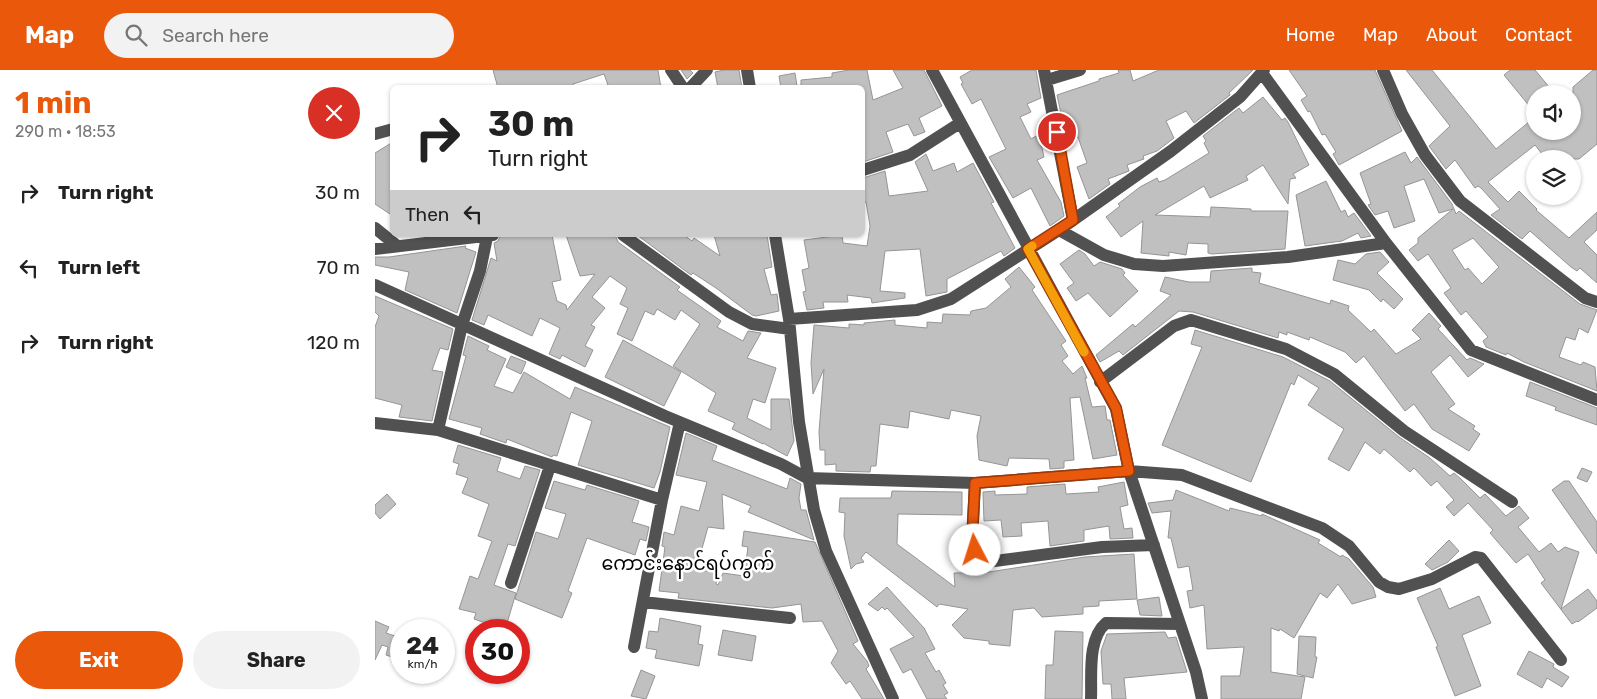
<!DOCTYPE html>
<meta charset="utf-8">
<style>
body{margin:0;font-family:Rubik,"Noto Sans Myanmar",sans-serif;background:#f2f2f2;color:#222;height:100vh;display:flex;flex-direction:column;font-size:19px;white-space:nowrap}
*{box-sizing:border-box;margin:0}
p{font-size:16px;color:#767676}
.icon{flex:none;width:28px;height:28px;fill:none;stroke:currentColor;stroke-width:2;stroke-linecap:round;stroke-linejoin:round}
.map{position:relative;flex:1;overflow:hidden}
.panel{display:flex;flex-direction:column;background:#fff;width:375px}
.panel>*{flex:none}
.hud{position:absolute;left:15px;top:15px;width:475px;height:152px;border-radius:8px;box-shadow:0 1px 4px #0004;background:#fff;color:#222;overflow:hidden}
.controls{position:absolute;left:1151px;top:15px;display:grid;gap:10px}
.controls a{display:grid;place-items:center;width:55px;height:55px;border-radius:50%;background:#fff;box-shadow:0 1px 4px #0004;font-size:25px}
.speed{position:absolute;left:15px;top:549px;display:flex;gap:10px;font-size:25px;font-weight:700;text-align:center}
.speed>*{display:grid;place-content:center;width:65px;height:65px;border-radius:50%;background:#fff;box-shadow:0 1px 4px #0004;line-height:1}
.speed small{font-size:12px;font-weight:400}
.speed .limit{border:8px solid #d22;background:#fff;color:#111}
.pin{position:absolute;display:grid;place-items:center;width:42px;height:42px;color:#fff;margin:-21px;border:2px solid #fff;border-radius:50%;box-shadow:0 1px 5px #0007}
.me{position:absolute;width:55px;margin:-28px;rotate:355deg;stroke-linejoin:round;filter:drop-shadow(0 0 4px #0008)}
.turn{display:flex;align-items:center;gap:18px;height:105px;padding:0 15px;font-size:22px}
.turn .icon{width:65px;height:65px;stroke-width:2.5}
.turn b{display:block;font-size:35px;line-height:42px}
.then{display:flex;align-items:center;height:48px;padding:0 15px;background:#0003;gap:10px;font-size:19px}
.round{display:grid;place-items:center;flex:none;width:52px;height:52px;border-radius:26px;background:#f2f2f2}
.headline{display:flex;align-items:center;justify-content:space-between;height:85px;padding:0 15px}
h1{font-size:30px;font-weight:700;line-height:38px;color:#ea580c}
.primary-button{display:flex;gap:10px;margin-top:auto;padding:10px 15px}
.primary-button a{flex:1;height:58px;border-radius:30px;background:#ea580c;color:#fff;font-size:20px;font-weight:700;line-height:58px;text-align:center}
.primary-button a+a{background:#f2f2f2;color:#222}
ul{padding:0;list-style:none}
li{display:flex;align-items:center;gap:15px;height:75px;padding:0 15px}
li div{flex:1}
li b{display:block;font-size:19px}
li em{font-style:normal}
header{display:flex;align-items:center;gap:30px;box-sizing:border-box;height:70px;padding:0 25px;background:#ea580c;color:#fff}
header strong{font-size:24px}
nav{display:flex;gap:28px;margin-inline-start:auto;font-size:18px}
.search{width:350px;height:45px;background:#f2f2f2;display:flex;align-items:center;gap:12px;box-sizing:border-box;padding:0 18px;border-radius:28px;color:#767676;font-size:19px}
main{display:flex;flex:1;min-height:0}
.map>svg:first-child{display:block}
</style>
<header>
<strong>Map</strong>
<div class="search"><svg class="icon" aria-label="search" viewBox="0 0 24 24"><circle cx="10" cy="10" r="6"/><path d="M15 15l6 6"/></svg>Search here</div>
<nav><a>Home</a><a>Map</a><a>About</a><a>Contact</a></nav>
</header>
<main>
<section class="panel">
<div class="headline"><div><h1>1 min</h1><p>290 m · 18:53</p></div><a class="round" style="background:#d93025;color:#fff"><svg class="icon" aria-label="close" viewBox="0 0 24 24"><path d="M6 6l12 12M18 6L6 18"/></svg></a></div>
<ul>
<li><svg class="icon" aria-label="right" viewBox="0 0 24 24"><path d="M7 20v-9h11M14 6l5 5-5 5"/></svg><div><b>Turn right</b></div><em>30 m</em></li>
<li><svg class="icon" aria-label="left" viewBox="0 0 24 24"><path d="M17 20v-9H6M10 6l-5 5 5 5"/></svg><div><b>Turn left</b></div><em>70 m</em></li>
<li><svg class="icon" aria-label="right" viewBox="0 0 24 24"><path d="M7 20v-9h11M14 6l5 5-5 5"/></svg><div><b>Turn right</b></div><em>120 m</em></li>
</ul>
<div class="primary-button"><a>Exit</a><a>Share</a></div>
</section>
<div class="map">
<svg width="1222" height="629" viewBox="0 0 1222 629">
<rect width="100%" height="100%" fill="#fff"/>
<path fill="#c0c0c0" stroke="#959595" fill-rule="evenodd" d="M118,0H283L286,18H234L229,4L198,14L199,18H123Z
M306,0H315L318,3L312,9Z
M349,0H364L367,18H343L340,2Z
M474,0H492L498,30L528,18L518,0H549L567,36L544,48L550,62L539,66L533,54L511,62L518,82L488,92V18H426V10L457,7V3Z
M597,0H661L666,28L652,34L656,42L645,47L656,69L661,66L667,78L669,87L662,90L686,132L689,146L675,156L656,118L638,128L614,87L631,79L606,29L597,34L586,14L588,13L585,7Z
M743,0H755L758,11L784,0H878L854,23L855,25L819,53L811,41L791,51L799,68L782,81L768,86L769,89L752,95L754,101L733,109L735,114L714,129L702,97L712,93L703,67L699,68L694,51L688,53L682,25L724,11V9L744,3Z
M914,0H1000L1027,61L964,95L958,84L961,82L950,64L947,65L935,41L933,42L926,30L932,26Z
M1031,0H1057L1121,79L1160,47V61H1198V17L1218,0H1222V74L1204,89H1171L1160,75L1113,112L1133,132L1144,121L1162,139L1161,140L1194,168L1222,142V160L1209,172L1222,185V213L1205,198L1202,201L1196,197L1155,161L1147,169L1116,145L1125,139L1106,118L1103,116L1100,118L1080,90L1071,99L1054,76L1075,56Z
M1135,0H1160L1180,24H1160V43L1129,5Z
M420,3L422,16L406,18L404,6Z
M888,27L907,50L910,48L913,52L934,95L918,104L921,108L915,109L913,134L888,95L871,106L873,110L835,128L829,116L780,145L835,147L836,137L876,139V141H913L910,179L837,184L833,183V174L813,173L811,185L794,182V186L766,183L768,151L746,167L731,147L745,136L743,134L765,117L782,108L784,112L790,110L834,83L829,73L831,71L828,66L864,38L868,43Z
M18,72V146L0,134V83Z
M1030,82L1036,93L1042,87L1077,134L1081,144L1084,141L1205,234L1222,240L1213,263L1204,258L1200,270L1191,267L1184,287L1206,295L1208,292L1220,297L1222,321L1149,292L1132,283L1131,285L1111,277L1108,271L1113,267L1091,241L1086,245L1069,223L1076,218L1053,184L1043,191L1034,180L1043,173V168L1078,139L1064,143L1049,109L1029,116L1040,151L1019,158L1013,141L1000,145L993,135L996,134L985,103ZM1098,168L1124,197L1107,214L1093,198L1090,200L1077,180Z
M551,84L558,101L579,93L582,102L598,93L619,132L616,133L640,178L629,186L626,181L572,209V222L551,226L545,179L510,181L505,221L530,223V228L497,233L496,228L472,225L473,232H448L449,238L432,240L428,222L431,221L427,200L434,198L429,170L467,165L468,173L492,176L495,156L491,132L488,133V108L510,101L514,126L553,121L540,92Z
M951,111L966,142L970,140L973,147L979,143L996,166L986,168L983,163L967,171L930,176L921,125Z
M126,165H177L186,210L177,212L182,231L191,235L192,240L220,204L205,206L191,165H240L243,172L305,217L302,220L346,251L342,257L368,271L373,261L386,263L372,288L401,298L390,333L378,329L372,348L396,360V329H414L419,371L412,386L388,373V374L357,359L360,353L333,341L341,323L298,296L325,254L306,240L300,250L282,239L279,245L270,241L257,271L242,264L253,238L245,234L252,218L235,206L217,227L230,238L216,255L220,257L210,276L218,280L210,297L187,285L185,289L174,284L185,258L165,248L157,266L113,245L109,255L97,250L116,188L122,191L119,173L123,171Z
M262,165H309L317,171L319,168L345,186L339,165H392L397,197L389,199L396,225L402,224L404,241L381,246L377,245L341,218L318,203L316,205Z
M91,176L90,178L101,182L82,243L30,220L34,202L0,195V187H14Z
M704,180L710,184L719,196L725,192L747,199L750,203L748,205L763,221L735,247L713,223L701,231L692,218L699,213L685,194Z
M1005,182L1014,192L1002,203L1028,229L1019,239L1008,229L1006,232L994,220L958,210L963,190L980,194L991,184Z
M644,197L660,217L657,220L691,271L686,275L693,286L687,291L698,304L707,296L712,308H710L717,337L730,336L732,350H735L742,385L718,389L705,327L695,328L699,390L689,391V398L675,399L674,389L634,388L632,396L604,390L602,366L606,346L576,340L574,349L535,341L533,358L505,354L501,396H496L495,402L461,401V394L450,395V380H445L444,362L449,299L438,324L436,293L439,255L474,258V254L489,255V253L520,250V255L552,258V252L567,253L568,244L595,245L596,241L611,238L636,217L630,209Z
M877,198V202L886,203L884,213L955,234L956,230L974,236L973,240L996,262L999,259L1021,284L1046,269L1037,260L1054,243L1066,256L1063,259L1092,290L1095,288L1109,294L1093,307L1075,285L1056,302L1080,334L1073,339L1100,356L1098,359L1105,364L1094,381L1057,359L1039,334L1030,341L989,286L981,293L970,282L935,267L934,270L912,262V265L904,262L903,268L818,242L804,241L748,285L744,281L725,292L721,285L758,254L760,257L796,225L785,221L790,207L814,212H835L836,201Z
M0,226L78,259L73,280L65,278L57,300L68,302L57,351L24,347L27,335L0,328V257L4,246L0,242Z
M820,260L908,287L955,311L1024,367L1055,388L1075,406L1079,403L1086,409L1105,428L1110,424L1131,446L1144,436L1154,448L1143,457L1164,482L1176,473L1183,482L1190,477L1204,482L1186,539L1213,519L1222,531V538L1203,552L1202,551L1197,554L1166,513L1170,510L1153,484L1141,493L1115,463L1118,460L1093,433L1079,446L1071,437L1079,430L1062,411L1056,416L1039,398L1035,402L1009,379L1005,384L990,372L974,401L953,389L969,359L933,335L944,318L923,305L919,315L916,313L876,412L787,375L827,277L816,274Z
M93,266L114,276L112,280L131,289L119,316L138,323L149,302L195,329L200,317L295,357L285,402L279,418L203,395L217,351L196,342L182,386L178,385L177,387L132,369L131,373L105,364L107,358L74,349L91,286L88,285Z
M248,270L306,302L289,336L230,307Z
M136,286L151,292L146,304L131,297Z
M1155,312L1222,338V355L1180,340L1181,337L1151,326Z
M311,363L342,376L337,390L412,419L415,408L426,414L424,428L426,440H431L439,470L373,442L376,436L347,424L349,459L333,457L321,500L343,502L341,514L343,515L348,503L369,506L373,477L367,476L369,461L440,472L483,571L478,574L492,591L494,596L491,599L509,629H487L475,611L471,614L456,593L463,581L447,551L428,552L426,534L397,538L303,528L304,523L284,521L290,477L287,476L289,462L299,465L306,436L324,441L332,412L301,405Z
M83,375L126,388L122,401L145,409L150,396L165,400L140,476L133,474L119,515L141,523L130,560L99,549L101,543L84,539L95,506L103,509L117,471L103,466L114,434L87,423L93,408L81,404L84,394L78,392Z
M1207,398L1217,402L1212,412L1202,408Z
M179,411L210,420L212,415L264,431L257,452L274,457L271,471L265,469L260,485L212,468L193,521L197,523L187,548L140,529L161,462L183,469L191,444L170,438Z
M1189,411H1194L1222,452V484L1177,420Z
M749,412L753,435L745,437L749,459L757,458L758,468L735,469L734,456L709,460V471L675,476L673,451L646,453L647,466L628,467L626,450L609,451L608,422L620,421V425L652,424V417L690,414L691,424L724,422L723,417Z
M801,420L854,441L855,438L887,446V444L945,470L943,473L966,487L967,485L974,489L998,517L1001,527L977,534L963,514L952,528L945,523L919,568L905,559L904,561L896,558V602L930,607L926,629H846V606H865L869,577L832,579L829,535L815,538L812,521L818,520L814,496L803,498L796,468H793L796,441L777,443L773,433L798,430Z
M517,421L587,422V445L523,444L522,474L580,517L579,503L614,502L710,487L759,484L762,529L724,531V536L708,537V544L667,547L659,538L638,540L635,576L614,574V571L589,568L577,555L593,539L564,534L562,537L491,482L486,488L489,492L481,494L476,499L469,466L470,443L464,442L465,428H516Z
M12,424L21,434L5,449L0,443V435Z
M1074,470L1084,481L1073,492L1057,500L1050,494Z
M512,517L549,558L560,579L550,583L561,602L564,600L571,613L568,615L573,623L569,625L572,629H552L536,599L528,603L515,579L539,567L512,538L510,540L507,537L503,541L493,534Z
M1065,518L1074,539L1104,526L1116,553L1087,565L1106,616L1080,626L1061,577L1063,576L1042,528Z
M784,527L787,546L765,545L762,530Z
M285,548L326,556L323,574L328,575L324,596L280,588L282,580L271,578L274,561L283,562Z
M0,551L14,557L11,563L26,568V590L11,585L13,577L7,575L0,590Z
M348,560L381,566L377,591L343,585Z
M680,561L708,562L707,629H670L671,595H678Z
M790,562L793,568L801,567L812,602L749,608L751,629H737L736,614H728L726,581L732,564Z
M924,566L941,567L940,587H942L938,608L922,604Z
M1154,581L1179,594L1178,597L1194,607L1187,617L1172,608L1167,618L1142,604Z
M266,600L280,606L271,629L256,626Z"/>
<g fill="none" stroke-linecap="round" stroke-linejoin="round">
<path stroke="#515151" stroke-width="12" d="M296,0L308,18
M372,0L375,18
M557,0L741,339L754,401L821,602L827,629
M669,0L698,150
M1008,0L1027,44L1050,85L1085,131L1210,228L1222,232
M887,3L1011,173L1096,280L1222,330
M672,10L705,0
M315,18L332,0
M0,64L18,59
M488,100L535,85L585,53
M0,158L21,175
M684,160L729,185L759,194L788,196L913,187L1011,173
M248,165L354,242L377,254L415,259
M400,165L414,249L424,352L439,440L451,481L518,629
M0,179L118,165
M0,215L290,346L406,394L432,408L600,413L754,401L807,405L947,458L974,476L1004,512L1013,517L1024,519L1057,509L1100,487L1106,488L1186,590
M414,249L542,240L576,229L684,160L796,81L865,27L889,0
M725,312L799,256L816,250L911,279L959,304L1029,361L1137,432
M0,353L63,360L287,430
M63,360L87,255L105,201L112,167
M600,413L597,470L600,479L612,492L727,477L779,475
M136,513L175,396
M268,532L415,548
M259,577L287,430L305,352
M716,629C717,606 712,569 731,553L805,554"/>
</g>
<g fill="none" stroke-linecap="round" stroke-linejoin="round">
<defs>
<path id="route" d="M600,480L597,470L600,413L754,401L741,338L653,179L698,150L682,62"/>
</defs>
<use href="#route" stroke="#983908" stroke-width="12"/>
<use href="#route" stroke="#ea580c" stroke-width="9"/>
<path stroke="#f59e0b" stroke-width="9" d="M657,176L653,179L709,282"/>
</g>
<g text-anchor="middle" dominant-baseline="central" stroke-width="5" stroke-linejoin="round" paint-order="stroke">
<g font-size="19" fill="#000" stroke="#fff">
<text x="313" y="493">ကောင်းနောင်ရပ်ကွက်</text>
</g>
</g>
</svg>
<div class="controls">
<a><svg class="icon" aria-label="sound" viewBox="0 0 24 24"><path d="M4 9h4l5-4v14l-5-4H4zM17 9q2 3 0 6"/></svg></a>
<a><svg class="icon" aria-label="layers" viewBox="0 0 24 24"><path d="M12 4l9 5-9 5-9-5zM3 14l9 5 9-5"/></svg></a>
</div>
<div class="speed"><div>24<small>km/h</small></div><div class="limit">30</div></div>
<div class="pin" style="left:682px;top:62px;background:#d93025"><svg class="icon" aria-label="arrive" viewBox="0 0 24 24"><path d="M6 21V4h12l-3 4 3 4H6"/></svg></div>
<svg class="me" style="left:600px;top:480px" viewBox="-20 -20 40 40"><circle r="19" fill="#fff"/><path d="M0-13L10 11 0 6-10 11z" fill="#ea580c"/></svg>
<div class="hud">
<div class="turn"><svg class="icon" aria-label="right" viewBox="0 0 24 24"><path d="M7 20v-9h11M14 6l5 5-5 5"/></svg><div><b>30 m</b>Turn right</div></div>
<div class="then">Then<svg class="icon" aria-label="left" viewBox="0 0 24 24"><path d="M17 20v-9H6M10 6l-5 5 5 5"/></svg></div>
</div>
</div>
</main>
